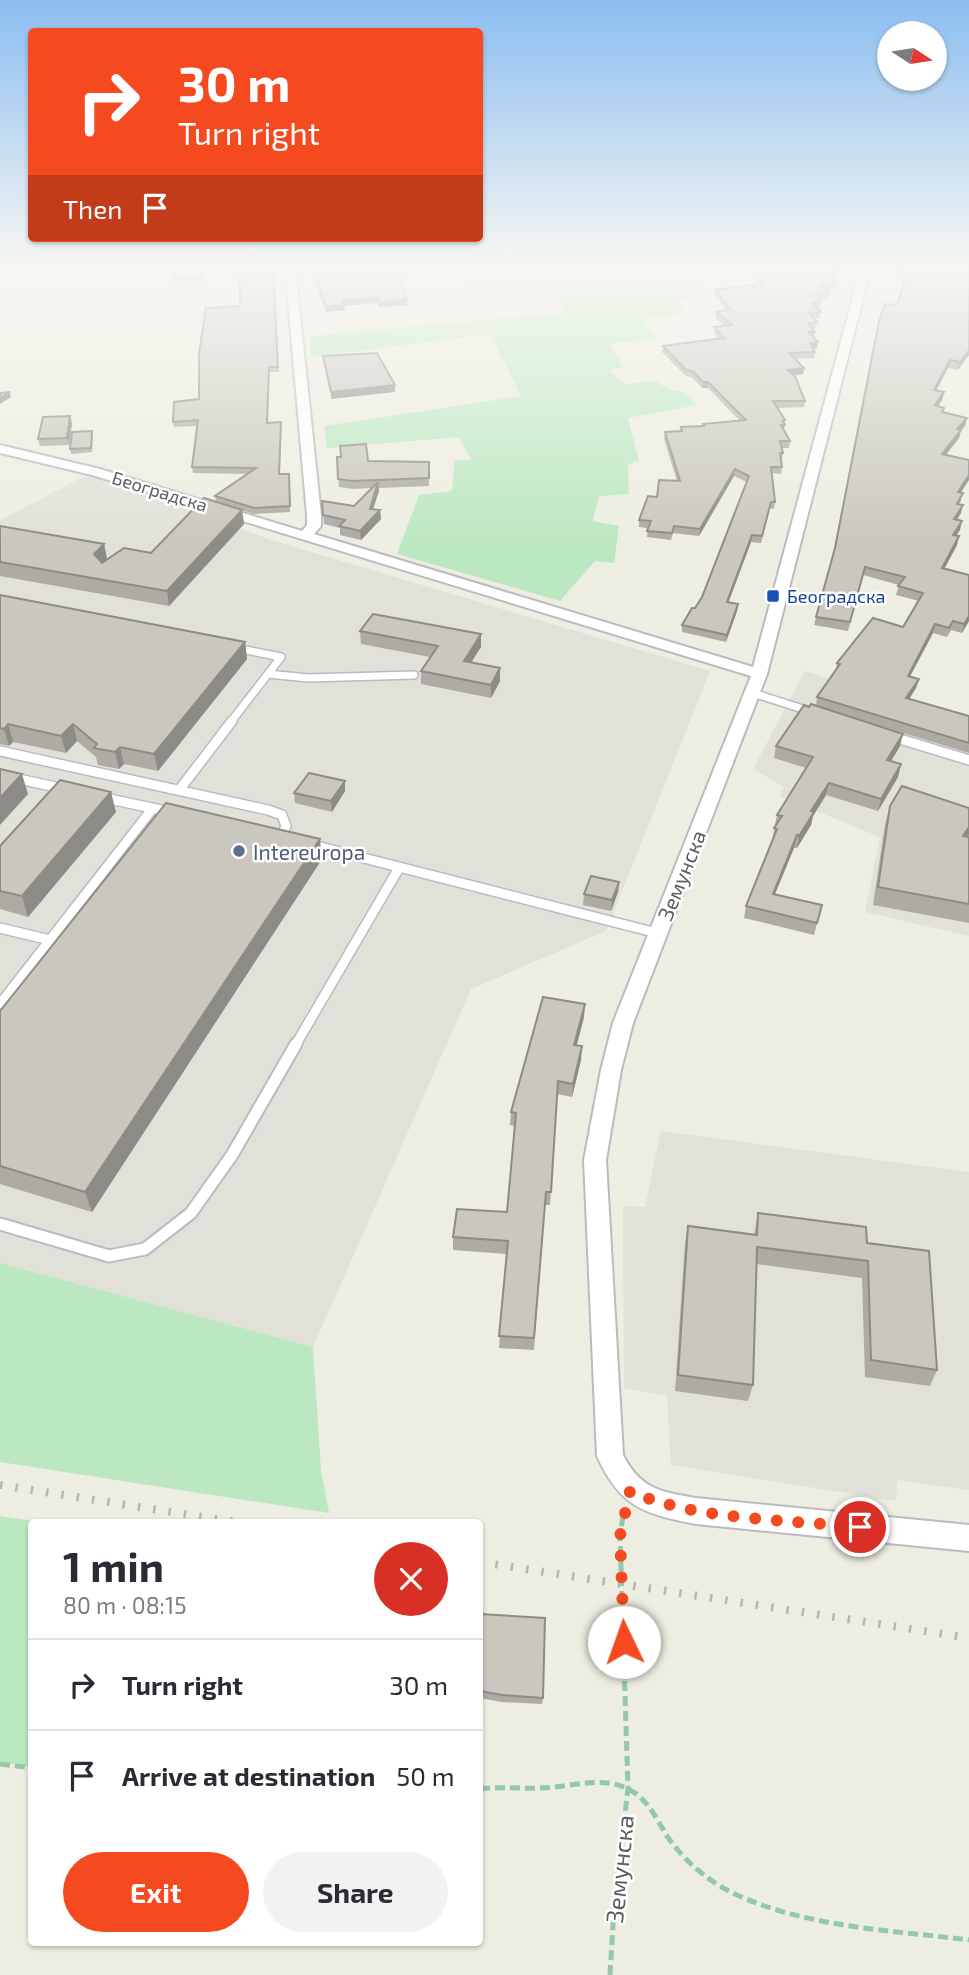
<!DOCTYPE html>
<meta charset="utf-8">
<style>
body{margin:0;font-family:"Exo 2",sans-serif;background:#f2f2f3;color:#2b2b33;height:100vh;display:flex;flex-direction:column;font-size:26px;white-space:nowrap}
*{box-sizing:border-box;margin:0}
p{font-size:23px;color:#7c7c81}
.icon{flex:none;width:38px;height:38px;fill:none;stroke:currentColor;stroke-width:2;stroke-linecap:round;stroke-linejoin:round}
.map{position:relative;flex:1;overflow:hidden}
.panel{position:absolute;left:28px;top:1519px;width:455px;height:427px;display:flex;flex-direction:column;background:#fff;border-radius:7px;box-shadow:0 2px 5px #0004}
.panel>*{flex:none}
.hud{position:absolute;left:28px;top:28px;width:455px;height:214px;border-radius:7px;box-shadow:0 2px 5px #0004;background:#f54a20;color:#fff;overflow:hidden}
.needle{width:46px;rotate:102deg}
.buttons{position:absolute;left:877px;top:21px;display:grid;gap:14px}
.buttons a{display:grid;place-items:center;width:70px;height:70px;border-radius:50%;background:#fff;box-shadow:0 2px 5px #0004;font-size:35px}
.pin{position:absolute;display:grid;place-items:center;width:60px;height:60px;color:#fff;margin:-30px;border:4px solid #fff;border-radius:50%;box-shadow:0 2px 7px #0007}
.me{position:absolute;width:77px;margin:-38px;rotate:357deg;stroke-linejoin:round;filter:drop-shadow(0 0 5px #0008)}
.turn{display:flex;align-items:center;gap:24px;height:147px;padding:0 35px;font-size:32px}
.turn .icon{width:91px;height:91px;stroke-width:2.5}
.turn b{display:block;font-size:49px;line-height:60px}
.then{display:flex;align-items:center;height:66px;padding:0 35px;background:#0003;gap:14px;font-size:26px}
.round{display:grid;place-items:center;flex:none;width:74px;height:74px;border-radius:37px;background:#f2f2f3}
.overview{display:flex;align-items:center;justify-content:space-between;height:119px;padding:0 35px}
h1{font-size:42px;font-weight:700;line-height:52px}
.button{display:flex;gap:14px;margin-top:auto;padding:14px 35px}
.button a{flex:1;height:80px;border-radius:42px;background:#f54a20;color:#fff;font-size:28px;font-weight:700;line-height:80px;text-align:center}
.button a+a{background:#f2f2f3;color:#2b2b33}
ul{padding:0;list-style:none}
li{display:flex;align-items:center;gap:21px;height:91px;padding:0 35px;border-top:2px solid #e1e1e2}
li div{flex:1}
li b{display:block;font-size:26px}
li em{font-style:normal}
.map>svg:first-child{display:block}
</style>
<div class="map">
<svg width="969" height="1975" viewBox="0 0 969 1975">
<rect width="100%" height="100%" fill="#eeede1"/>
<path fill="#e1e0d9" d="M89,474L271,540L710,671L606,931L471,989L313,1347L0,1263V520Z
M805,671L969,720V936L865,912L880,837L780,796L784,787L753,769Z
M661,1131L969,1172V1490L897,1480L896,1501L671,1465L667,1396L624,1388L623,1206L645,1207Z"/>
<path fill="#bbe8c1" d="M462,267H660L665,274L695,273L705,298L677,299L687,314L642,317L656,338L609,344L623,367L609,370L625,384L655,381L672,391H683L697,405L628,418L639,461L628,464L629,494L599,496L593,521L619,526L614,563L595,561L560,601L397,554L419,495L452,491L455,461L471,459L459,437L327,448L324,426L521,396L490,334L311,357L310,336L564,313L557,291L475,298Z
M0,1263L313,1347L321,1470L329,1513L0,1462Z
M0,1516L40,1522H32L31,1767L0,1762Z"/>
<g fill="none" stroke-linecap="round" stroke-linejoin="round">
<defs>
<path id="lane-far2" d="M268,674L308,678L414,675
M753,693L812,712
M230,723L281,657L236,648"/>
<path id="lane-far1" d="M890,736L969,760
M0,751L268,810L282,815L286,826L281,837
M0,775L65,789
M180,789L232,721
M100,797L171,812
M309,844L657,933
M0,928L50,940
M0,1004L153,808
M295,1046L399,868"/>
<path id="lane" d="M0,1224L109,1256L145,1249L191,1213L232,1155L296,1044"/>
<path id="street" d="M285,267H295L321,515V526L314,534L753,667L861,267H871L767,674L633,1023L621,1070L606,1160L623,1455C640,1489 661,1492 696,1498L969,1525V1551L696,1524C644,1514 620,1507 597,1456L584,1160L601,1070L613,1023L751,676L92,475L0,453V445L100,469L302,531L307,525V515Z"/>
</defs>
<use href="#lane-far2" stroke="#b9bbc1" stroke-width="10"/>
<use href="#lane-far1" stroke="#b9bbc1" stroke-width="12"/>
<use href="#lane" stroke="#b9bbc1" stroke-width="15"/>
<use href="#street" stroke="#b9bbc1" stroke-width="4"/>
<path stroke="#94c8aa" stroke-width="5" stroke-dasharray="10 5" stroke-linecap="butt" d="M0,1764L32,1768
M480,1789C500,1786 519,1789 538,1788C574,1788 610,1771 640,1797C652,1808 659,1823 667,1836C684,1861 709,1882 735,1894C808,1928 891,1930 969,1940
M610,1975L614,1908L628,1788L620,1536L624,1510"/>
<use href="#lane-far2" stroke="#fff" stroke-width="7"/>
<use href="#lane-far1" stroke="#fff" stroke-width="9"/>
<use href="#lane" stroke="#fff" stroke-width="11"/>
<use href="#street" fill="#fff" fill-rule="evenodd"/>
<path stroke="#b5b6b6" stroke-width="8" stroke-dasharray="2.5 13" stroke-linecap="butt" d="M0,1485L235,1522
M480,1562L969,1638"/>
</g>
<path fill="#adaba3" d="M175,267H273L279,372H269L268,423L281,422L280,474L289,480L290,512L254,514L242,510L244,524L169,606L0,576V526L104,544L107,559L105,561L151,553L216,502L215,496L247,474L193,473L192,467L197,426L174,427L173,422L199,399L240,306V271L205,273V282L174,281L173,276Z
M309,267H380L382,272L407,299V305L379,307L377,303L344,306L345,310L326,312Z
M749,267H841L840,273H837L836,278H833L836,284L835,290H826L829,294L828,299L819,300L821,302L820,308H817L821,312L820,318L814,319L817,322L816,328L812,329L815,332L814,337L817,348H813L815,352L814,358L795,359L804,368L803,374L794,375L805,401L804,407L777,408L785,420L784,430L790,441L789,448H782L783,453L782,460H781L782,467L781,474L772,473L775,502L774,509L770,508L761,543L751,542L728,602L738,604L737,611L726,642L682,632V625L695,608L702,597L747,482L734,476L699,536L673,533L671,540L647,537L648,528L639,527V520L657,497L677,481L664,439L665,432L680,431L681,427L703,426V424L739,420L708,388H702L693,378L685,375L662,352L663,346L719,339L714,333V327L725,326L716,318V312L726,310L715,296V290L759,284V282L749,269Z
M969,267V355L958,370L948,368L936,391L944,392L942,400L938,406L943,412L967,418L965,426L961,430L959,438L946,455L961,492V501L959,504L961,513L957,520L960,530L956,535L957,545L944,569L969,621L962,633L951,630L947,637L933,633L910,676L919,679L916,688L909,699L969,716V753L824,709L900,746L891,761L901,764L898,777L878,811L826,795L813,816L811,825L797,848H794L775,894L822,905L814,935L744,918L746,906L772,840L777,815L806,768L774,758L776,746L809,707L816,706L817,697L836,670L837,663L903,627L919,601L896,595L899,585L863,575L848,631L814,625L835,548L897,305L906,277L893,275L894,268Z
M72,423L69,445L40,446L38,439Z
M92,431L93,435L92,452L71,454L70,449Z
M337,457L368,461L429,462V486L379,488V491L373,509L380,510L381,519L361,540L340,535V528L324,524L322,501L354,506L372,488L353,489L339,487Z
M0,595L245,642L247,659L158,771L124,764L119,769L98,765L96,757L77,741L66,753L13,742L9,746L0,744Z
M360,631L481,647L471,662L500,681L491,698L421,684V671L430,657L361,644Z
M345,781V791L332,812L295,803L294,793Z
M890,806L969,837V923L873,905L885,824Z
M116,812L28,917L0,909V846Z
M322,859L92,1212L0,1184V1011Z
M619,882L618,892L611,911L583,905L584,894Z
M584,1017L577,1045L581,1060L572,1097L557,1094L550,1205H545L534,1350L499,1348L506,1254L453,1250V1237L507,1212L515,1126L510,1125L511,1112Z
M758,1213L867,1243L937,1370L930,1386L865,1377L862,1278L756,1264L753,1385L748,1401L675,1391L685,1243L688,1226L754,1235Z
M480,1614L543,1698L542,1704L501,1702L480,1698Z"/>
<path fill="#8d8b85" d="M377,297V303L344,306L345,310L326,312V306L342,300Z
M407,299V305L379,307V302Z
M818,342L817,348L809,349L810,343Z
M969,350V355L958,370L960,362Z
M950,360L948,368L932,398L934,390Z
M804,368L803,374L787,376L788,370Z
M703,382H708V388H702Z
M395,385V392L331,399V392Z
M10,392L11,397L0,404V398Z
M944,392L942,400L933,413L935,405Z
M70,416L72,423L69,445L67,438Z
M967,418L965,426L961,430L959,438L940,462L942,454L957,429Z
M735,469L734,476L699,536L700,529Z
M969,475V480L956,500L958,492Z
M378,482L379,491L370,518V509Z
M963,505L961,513L952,528L954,519Z
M242,510L244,524L169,606L167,591Z
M380,510L381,519L361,540L360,531Z
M962,521L960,530L951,543L953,535Z
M752,535L751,542L726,609L727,602Z
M959,536L957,545L940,577L942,568Z
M104,544L107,559L98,568L94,554Z
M738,604L737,611L726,642L727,635Z
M969,616V621L962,633L964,624Z
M935,624L933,633L906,684L908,676Z
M481,634V647L464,674V661Z
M245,642L247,659L158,771L154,754Z
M500,668V681L491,698V685Z
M919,679L916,688L904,707L906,698Z
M8,724L13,742L9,746L4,729Z
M73,724L77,741L66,753L61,736Z
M903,734L900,746L884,773L887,760Z
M120,747L124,764L119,769L115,752Z
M901,764L898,777L878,811L881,799Z
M22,774L28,794L0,825V798Z
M345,781V791L332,812L331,801Z
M829,783L826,795L813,816L811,825L797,848L799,836L811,811Z
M111,792L116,812L28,917L22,896Z
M969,827V835L958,854L963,836Z
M797,835L794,848L770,906L773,894Z
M320,839L322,859L92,1212L85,1192Z
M619,882L618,892L611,911L612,900Z
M585,1004L584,1017L573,1058L574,1045Z
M582,1046L581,1060L572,1097L573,1084Z"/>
<path fill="#c9c7be" stroke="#8d8b85" stroke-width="2" d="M175,267H224L204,268V276H173Z
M240,267H273L278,367H269L267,423L281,422L279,474H289L290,506L254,508L215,496L256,468L192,467L198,420L173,422L174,402L199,399V353L206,308L240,306Z
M311,267H380L382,272L398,271L407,299L379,302L377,297L342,300L344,305L326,306Z
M752,267H841H834L837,272H830L836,284H820L829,294H815L821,302L812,303L821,312L809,313L817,322L808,323L815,332H809L818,342L810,343L815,352L789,353L804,368L788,370L795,376L805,401H773L785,420L783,421L785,425H781L790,441H780L783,453H780L782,467H771L775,502H771L762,536L752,535L727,602L738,604L727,635L682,625L692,608H695L702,597L749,476L735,469L700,529L674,526L672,533L647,531L651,521L639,520L648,496L657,497L659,480L680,481L665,432L682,431L681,427L704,426L703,424L746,420L708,382H703L694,372L685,369L663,346L724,338L714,327L733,325L716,312L731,310L715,290L761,284L759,282H764Z
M895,267H969V350L960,362L950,360L934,390L944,392L935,405L944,408L942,412L967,418L957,429L961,430L942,454L969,460V475L958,492L963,493L957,504L963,505L954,519L962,521L953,535L959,536L942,568L969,575V616L964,624L953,621L949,628L935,624L908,676L919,679L906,698L969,716V743L817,697L840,664L837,663L873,618L903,627L923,593L898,586L905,577L865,567L850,622L816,617L835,548L879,321L885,304L897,305L908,270L894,268Z
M377,353L395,385L331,392L323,356Z
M10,392L0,398V393Z
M70,416L67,438L38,439L43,417Z
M92,431L91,448L70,449L72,432Z
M366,444L368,461L429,462V478L352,481L338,479L337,457H341L340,446Z
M378,482L370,509L380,510L360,531L339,526L345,520L323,515L322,501L354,506Z
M204,498L242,510L167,591L0,562V526L104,544L94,554L102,563L124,548L151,553Z
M0,595L245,642L154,754L120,747L115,752L94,748L97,744L73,724L61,736L8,724L4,729L0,728Z
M373,614L481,634L464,661L500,668L491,685L421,671L438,646L360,631Z
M811,704L903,734L887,760L901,764L881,799L829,783L811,811L814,812L799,836L797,835L773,894L822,905L817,923L746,906L777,829L774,828L782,816L777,815L813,757L776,746L804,705L809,707Z
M0,769L22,774L0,798Z
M309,773L345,781L331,801L294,793Z
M60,780L111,792L22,896L0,891V846Z
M902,786L969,808V827L963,836L969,837V904L878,887L890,806Z
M166,803L320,839L85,1192L0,1166V1011Z
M591,876L619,882L612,900L584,894Z
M543,997L585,1004L574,1045L582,1046L573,1084L558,1081L551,1192H546L534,1338L499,1336L508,1241L453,1237L457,1209L507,1212L516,1113L511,1112Z
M758,1213L866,1227L867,1243L929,1251L937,1370L871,1360L868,1261L757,1247L753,1385L678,1375L688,1226L757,1235Z
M480,1614L545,1618L543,1698L502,1695L480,1691Z"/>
<linearGradient id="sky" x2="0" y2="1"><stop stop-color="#8bbdf1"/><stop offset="0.49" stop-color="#f7f7f2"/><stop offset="1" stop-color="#f7f7f2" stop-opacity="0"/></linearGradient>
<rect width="969" height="543" fill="url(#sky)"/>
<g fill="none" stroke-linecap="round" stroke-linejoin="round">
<path stroke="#f54a20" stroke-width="12" stroke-dasharray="0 21.6" d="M624,1642L620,1536L630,1491C692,1520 790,1520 860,1527"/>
</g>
<rect fill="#1a4fb4" stroke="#fff" stroke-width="2.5" x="766" y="589" width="14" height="14" rx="3.5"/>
<circle fill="#5c6f8a" stroke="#fff" stroke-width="2.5" cx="239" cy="851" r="7"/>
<g text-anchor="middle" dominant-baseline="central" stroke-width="5" stroke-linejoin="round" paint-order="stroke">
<g font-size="18" fill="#5a5d63" stroke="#fff">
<text transform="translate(160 491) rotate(17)">Београдска</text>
</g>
<g font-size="18" fill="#164399" stroke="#fff" text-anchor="start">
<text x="787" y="596">Београдска</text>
</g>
<g font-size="21" fill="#4e5e75" stroke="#fff" text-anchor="start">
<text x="253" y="851">Intereuropa</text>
</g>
<g font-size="21" fill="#5a5d63" stroke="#fff">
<text transform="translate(681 875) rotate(-68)">Земунска</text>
</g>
<g font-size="24" fill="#5a5d63" stroke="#fff">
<text transform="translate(619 1869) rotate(-84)">Земунска</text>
</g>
</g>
</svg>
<div class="buttons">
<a><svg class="needle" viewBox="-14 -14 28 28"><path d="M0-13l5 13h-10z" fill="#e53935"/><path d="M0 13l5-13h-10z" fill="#7c7c81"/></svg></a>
</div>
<div class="pin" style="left:860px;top:1527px;background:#d93025"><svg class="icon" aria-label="arrive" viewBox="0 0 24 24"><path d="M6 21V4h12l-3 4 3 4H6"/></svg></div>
<svg class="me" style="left:624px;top:1642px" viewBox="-20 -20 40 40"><circle r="19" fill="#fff"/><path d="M0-13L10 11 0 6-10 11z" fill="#f54a20"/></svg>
<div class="hud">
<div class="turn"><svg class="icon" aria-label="right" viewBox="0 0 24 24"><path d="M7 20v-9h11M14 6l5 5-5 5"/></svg><div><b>30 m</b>Turn right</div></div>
<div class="then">Then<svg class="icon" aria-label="arrive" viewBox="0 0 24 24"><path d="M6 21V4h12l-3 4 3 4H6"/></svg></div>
</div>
<section class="panel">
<div class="overview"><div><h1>1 min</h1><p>80 m · 08:15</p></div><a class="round" style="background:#d93025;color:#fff"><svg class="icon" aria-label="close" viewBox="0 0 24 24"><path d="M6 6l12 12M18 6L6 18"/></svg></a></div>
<ul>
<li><svg class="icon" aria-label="right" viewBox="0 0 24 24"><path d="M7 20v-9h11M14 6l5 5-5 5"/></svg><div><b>Turn right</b></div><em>30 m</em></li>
<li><svg class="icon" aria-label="arrive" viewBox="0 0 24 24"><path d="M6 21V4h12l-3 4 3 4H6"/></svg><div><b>Arrive at destination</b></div><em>50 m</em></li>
</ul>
<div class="button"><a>Exit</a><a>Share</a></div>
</section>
</div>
